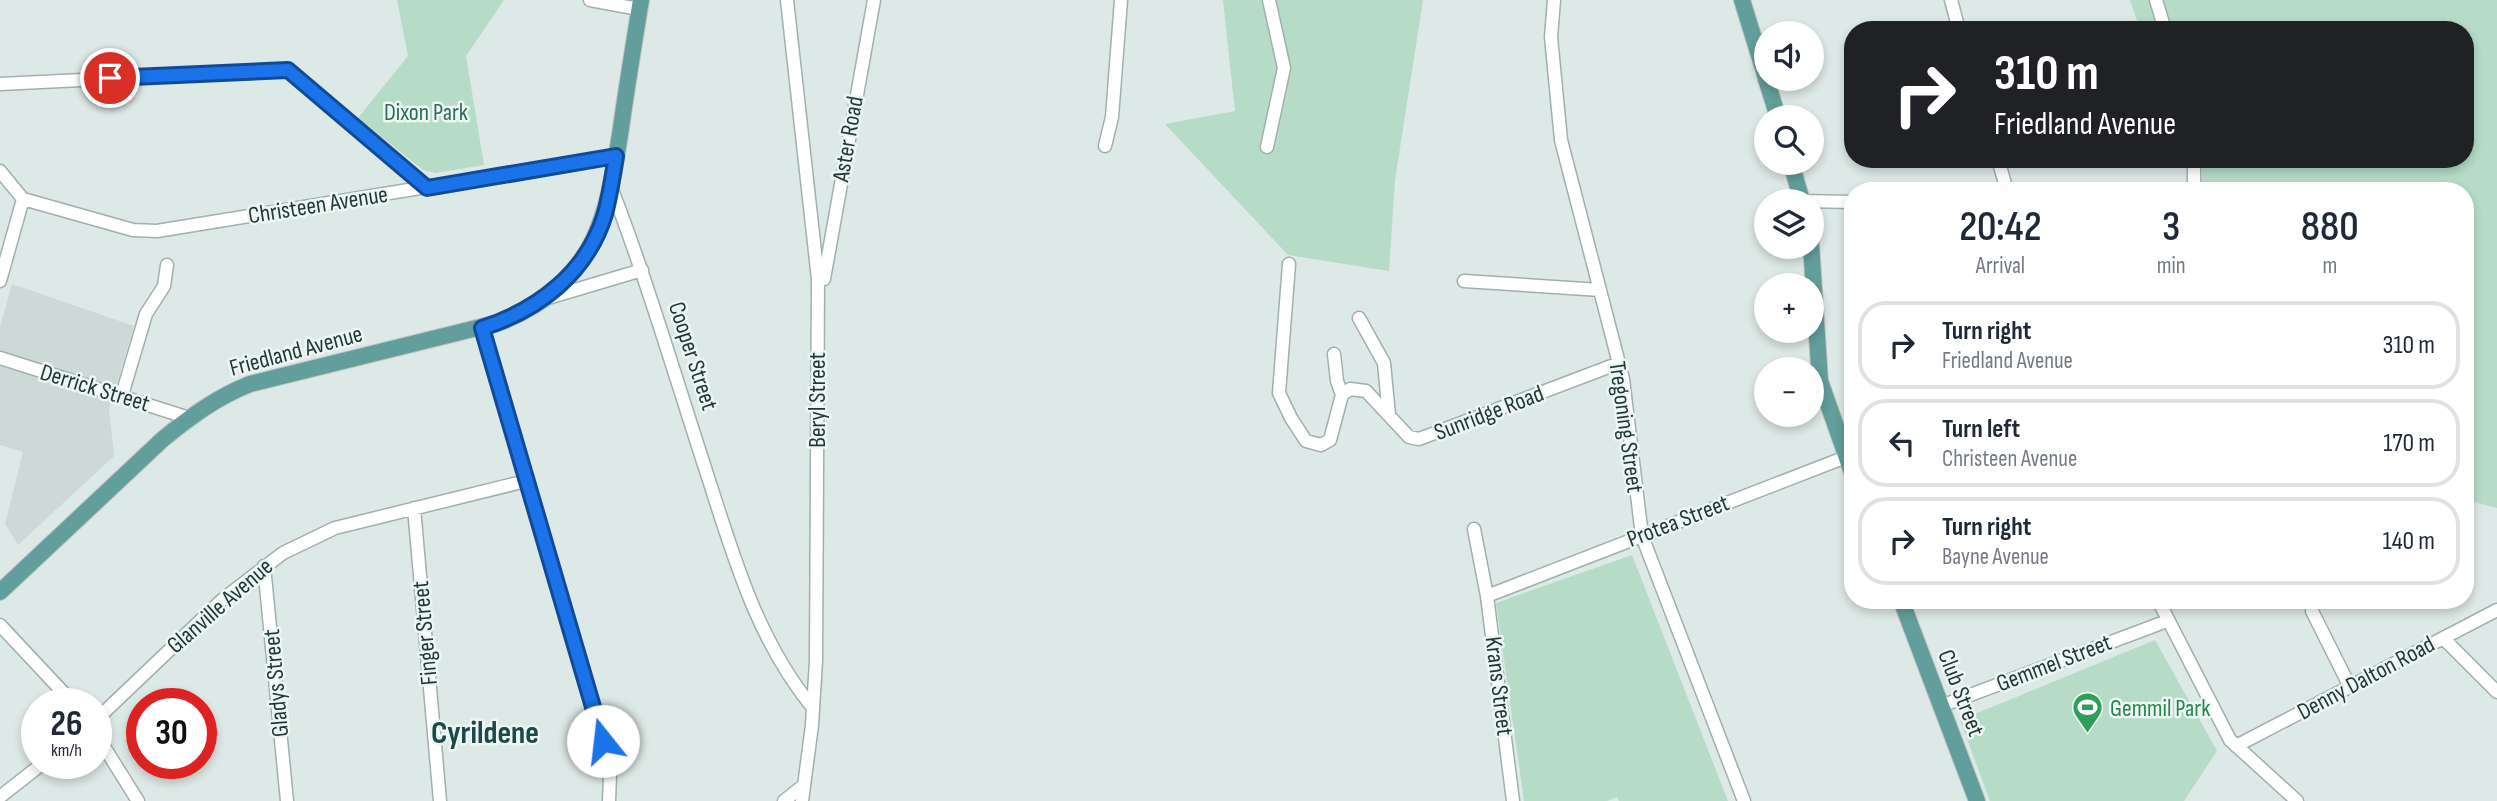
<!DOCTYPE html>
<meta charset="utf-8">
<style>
body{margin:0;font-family:"Sofia Sans Condensed",sans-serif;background:#f2f2f3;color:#1f2937;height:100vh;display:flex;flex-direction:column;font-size:26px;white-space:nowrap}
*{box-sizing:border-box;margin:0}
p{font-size:23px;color:#747a83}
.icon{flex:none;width:38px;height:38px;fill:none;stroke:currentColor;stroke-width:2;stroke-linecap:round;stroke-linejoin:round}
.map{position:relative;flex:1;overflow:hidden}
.sheet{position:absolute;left:1844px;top:182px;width:630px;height:427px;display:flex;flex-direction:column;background:#fff;border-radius:28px;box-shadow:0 4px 10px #0003}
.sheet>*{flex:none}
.guide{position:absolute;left:1844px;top:21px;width:630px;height:147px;border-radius:28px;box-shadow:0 4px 10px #0003;background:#202124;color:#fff;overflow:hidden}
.buttons{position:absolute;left:1754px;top:21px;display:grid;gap:14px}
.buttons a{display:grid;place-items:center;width:70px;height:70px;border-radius:50%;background:#fff;box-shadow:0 4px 10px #0003;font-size:35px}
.speed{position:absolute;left:21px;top:688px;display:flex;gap:14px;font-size:35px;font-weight:700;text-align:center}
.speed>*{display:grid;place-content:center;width:91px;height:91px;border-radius:50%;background:#fff;box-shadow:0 4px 10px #0003;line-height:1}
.speed small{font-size:18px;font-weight:400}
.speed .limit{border:10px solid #d22;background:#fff;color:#111}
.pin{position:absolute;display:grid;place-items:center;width:60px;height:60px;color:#fff;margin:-30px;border:4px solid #fff;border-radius:50%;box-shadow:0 2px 7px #0007}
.me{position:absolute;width:77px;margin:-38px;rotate:344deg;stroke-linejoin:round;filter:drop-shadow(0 0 5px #0008)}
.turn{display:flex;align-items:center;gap:24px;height:147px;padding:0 35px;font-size:32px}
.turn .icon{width:91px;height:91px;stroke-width:2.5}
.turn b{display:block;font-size:49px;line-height:60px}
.eta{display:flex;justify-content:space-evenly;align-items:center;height:119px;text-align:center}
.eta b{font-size:42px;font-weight:600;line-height:49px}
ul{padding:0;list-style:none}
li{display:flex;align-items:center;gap:21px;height:88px;margin:0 14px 10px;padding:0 21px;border:4px solid #e0e1e3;border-radius:28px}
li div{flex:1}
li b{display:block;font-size:26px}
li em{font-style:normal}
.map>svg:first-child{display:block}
</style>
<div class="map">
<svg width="2497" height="801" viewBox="0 0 2497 801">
<rect width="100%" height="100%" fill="#dde9e6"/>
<path fill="#ccd9d6" d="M12,284L134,326L109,409L114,456L18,545L5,524L23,452L0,445V327Z"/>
<path fill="#b6dbc7" d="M397,0H504L466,56L484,165L436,173L423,170L358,118L408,56Z
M1223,0H1423L1395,180L1389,271L1288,255L1165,124L1235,111Z
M2130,0H2497V508L2466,500V191H2202V159H2466V30H2140Z
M1632,555L1728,801H1619L1617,797L1607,801H1524L1496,603Z
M2155,640L2217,751L2184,801H1990L1960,720Z"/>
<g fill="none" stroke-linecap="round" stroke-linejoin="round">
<defs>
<path id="minor" d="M590,0L639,9
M787,0L818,279L816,661L812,725L802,801
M1554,0L1551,37L1561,140L1623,379L1642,536L1744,801
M1951,0L1959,30
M2156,0L2165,30
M0,84L288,70L427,188
M1105,146L1112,117L1121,0
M1267,147L1284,68L1269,0
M1998,159L2007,191
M0,171L23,199
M611,187C647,280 675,376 706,471C733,554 756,639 813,708
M2191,191L2194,185V159
M23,199L133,230L157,231L616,156
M1802,201L1853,202
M1289,264L1279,393L1291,418L1306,441L1321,445L1330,440L1342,395L1350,389L1366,391L1409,437L1419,439L1619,363
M818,279H824L874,0
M0,281L23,199
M1464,281L1600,290
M548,298L642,270
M1359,318L1384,363L1389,415
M482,329L605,750L610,776L609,801
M1334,354L1337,381L1342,395
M0,358L189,418
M122,395L146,314L164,286L167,265
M414,508L440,801
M1474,529L1487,596
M264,566L287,801
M2158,600L2230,740L2297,801
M2312,611L2350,687
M0,625L74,704
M2443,638L2497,692
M1941,706L2167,621
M96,720L222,600L283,553L335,528L526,481
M96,734L138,801
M2236,746L2497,610
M0,797L43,763
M784,801L804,785
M1513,801L1487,596L1846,457"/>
<path id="major" d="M1742,0L1766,78
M1766,79L1778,117
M1791,163L1802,201
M1811,244L1820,381L1853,475
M0,592L163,439C190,417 217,397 250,384L501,322C595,284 607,218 621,128C627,85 634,43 641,0
M1901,600L1977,801"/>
</defs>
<use href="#minor" stroke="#a0b0ae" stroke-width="15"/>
<use href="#major" stroke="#bcc3c3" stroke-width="18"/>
<use href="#minor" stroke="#fff" stroke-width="12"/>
<use href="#major" stroke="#629e9b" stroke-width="16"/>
</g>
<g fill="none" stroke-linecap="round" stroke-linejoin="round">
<defs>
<path id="route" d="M110,78L288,70L427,188L616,156C613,175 610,195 605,214C587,273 538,310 482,328L603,741"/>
</defs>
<use href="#route" stroke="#114b97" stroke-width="18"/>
<use href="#route" stroke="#1a73e8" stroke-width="12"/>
</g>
<defs>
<symbol id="stadium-pin" viewBox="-11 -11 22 30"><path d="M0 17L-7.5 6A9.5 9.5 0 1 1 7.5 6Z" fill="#2e9e5b" stroke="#eef6f4"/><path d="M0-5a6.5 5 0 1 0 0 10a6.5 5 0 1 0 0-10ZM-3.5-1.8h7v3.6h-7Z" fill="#fff"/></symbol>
</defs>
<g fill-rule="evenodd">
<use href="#stadium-pin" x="2070" y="690" width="35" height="47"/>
</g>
<g text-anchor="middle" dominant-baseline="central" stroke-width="5" stroke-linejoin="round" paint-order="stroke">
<g font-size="24" fill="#2a6e53" stroke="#eef6f4">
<text x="426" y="112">Dixon Park</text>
</g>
<g font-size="24" fill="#1f3837" stroke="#eef6f4">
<text transform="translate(848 139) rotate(-80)">Aster Road</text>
<text transform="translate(318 205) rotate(-9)">Christeen Avenue</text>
<text transform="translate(296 351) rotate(-15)">Friedland Avenue</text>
<text transform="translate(693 356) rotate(72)">Cooper Street</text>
<text transform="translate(95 388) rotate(17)">Derrick Street</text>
<text transform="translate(817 400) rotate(-90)">Beryl Street</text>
<text transform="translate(1489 413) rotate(-21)">Sunridge Road</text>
<text transform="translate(1626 427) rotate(82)">Tregoning Street</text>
<text transform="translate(1678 521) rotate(-21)">Protea Street</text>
<text transform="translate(220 606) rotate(-41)">Glanville Avenue</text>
<text transform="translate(425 633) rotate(-95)">Finger Street</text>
<text transform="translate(2054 663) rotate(-21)">Gemmel Street</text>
<text transform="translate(2366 678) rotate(-28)">Denny Dalton Road</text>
<text transform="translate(276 683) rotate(-95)">Gladys Street</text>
<text transform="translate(1499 686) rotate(83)">Krans Street</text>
<text transform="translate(1961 693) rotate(69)">Club Street</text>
</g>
<g font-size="24" fill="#27864d" stroke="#eef6f4" text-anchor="start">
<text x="2110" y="708">Gemmil Park</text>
</g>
<g font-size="32" font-weight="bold" fill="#1c4a48" stroke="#eef6f4">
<text x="485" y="733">Cyrildene</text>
</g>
</g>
</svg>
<div class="buttons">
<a><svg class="icon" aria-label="sound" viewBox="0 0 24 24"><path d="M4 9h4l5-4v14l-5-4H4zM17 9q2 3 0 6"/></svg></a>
<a><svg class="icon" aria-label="search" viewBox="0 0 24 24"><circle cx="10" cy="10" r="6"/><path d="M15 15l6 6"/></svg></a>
<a><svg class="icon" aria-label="layers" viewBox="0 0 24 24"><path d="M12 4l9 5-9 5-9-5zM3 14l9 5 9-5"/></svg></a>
<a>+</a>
<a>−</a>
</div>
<div class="speed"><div>26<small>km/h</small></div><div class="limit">30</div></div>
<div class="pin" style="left:110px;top:78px;background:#d93025"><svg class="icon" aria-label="arrive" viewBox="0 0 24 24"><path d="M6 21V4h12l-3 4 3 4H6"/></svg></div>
<svg class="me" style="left:603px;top:741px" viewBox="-20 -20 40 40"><circle r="19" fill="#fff"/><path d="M0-13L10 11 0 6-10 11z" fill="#1a73e8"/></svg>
<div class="guide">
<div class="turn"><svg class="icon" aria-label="right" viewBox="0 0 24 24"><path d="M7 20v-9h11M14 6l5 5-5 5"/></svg><div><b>310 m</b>Friedland Avenue</div></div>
</div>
<section class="sheet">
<div class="eta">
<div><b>20:42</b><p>Arrival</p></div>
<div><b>3</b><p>min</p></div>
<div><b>880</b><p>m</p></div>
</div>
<ul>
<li><svg class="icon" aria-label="right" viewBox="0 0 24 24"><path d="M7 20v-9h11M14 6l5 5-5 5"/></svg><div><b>Turn right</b><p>Friedland Avenue</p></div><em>310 m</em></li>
<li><svg class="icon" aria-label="left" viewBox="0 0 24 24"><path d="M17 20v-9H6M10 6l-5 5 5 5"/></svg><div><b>Turn left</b><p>Christeen Avenue</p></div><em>170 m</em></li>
<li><svg class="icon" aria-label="right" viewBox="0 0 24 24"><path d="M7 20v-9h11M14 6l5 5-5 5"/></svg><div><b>Turn right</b><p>Bayne Avenue</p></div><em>140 m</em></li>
</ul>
</section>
</div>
